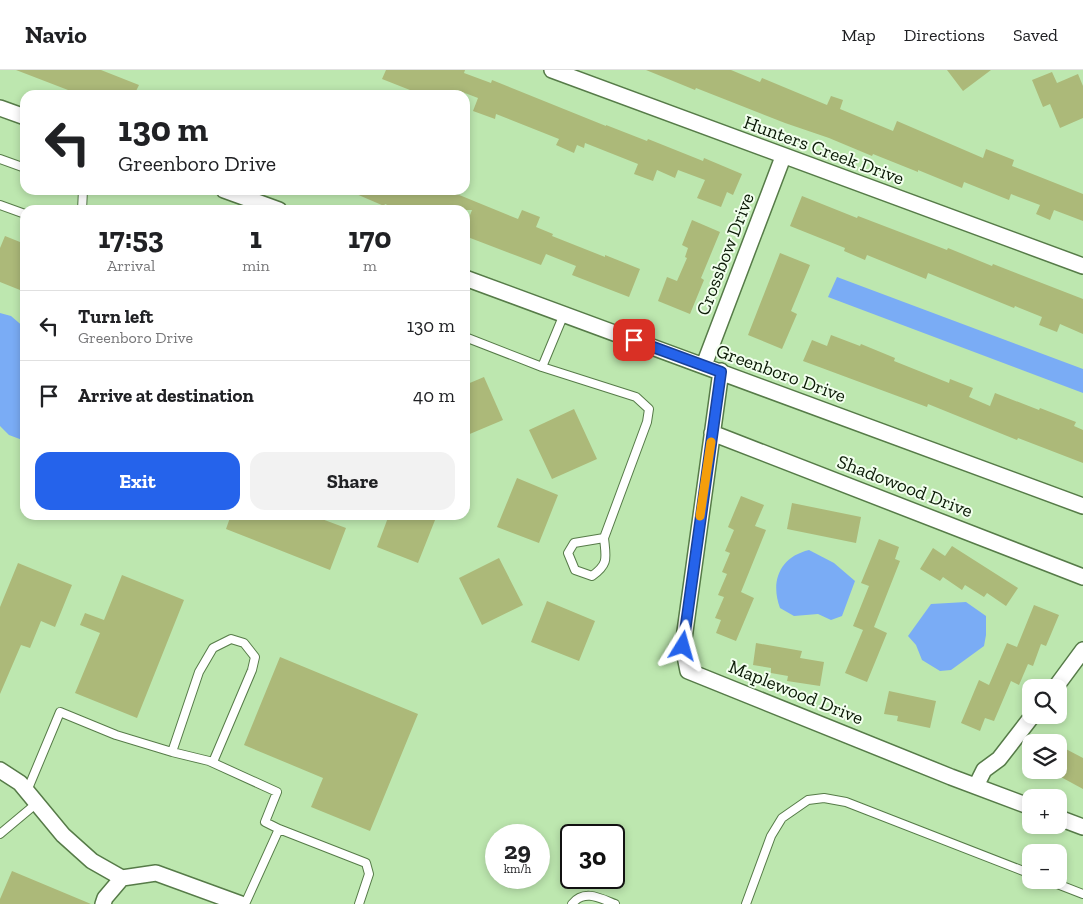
<!DOCTYPE html>
<meta charset="utf-8">
<style>
body{margin:0;font-family:"Zilla Slab",serif;background:#f2f2f2;color:#202124;height:100vh;display:flex;flex-direction:column;font-size:19px;white-space:nowrap}
*{box-sizing:border-box;margin:0}
p{font-size:16px;color:#757577}
.icon{flex:none;width:28px;height:28px;fill:none;stroke:currentColor;stroke-width:2;stroke-linecap:round;stroke-linejoin:round}
.map{position:relative;flex:1;overflow:hidden}
.drawer{position:absolute;left:20px;top:135px;width:450px;height:315px;display:flex;flex-direction:column;background:#fff;border-radius:15px;box-shadow:0 2px 8px #0003}
.drawer>*{flex:none}
.banner{position:absolute;left:20px;top:20px;width:450px;height:105px;border-radius:15px;box-shadow:0 2px 8px #0003;background:#fff;color:#202124;overflow:hidden}
.fabs{position:absolute;left:1022px;top:609px;display:grid;gap:10px}
.fabs a{display:grid;place-items:center;width:45px;height:45px;border-radius:10px;background:#fff;box-shadow:0 2px 8px #0003;font-size:25px}
.speed{position:absolute;left:485px;top:754px;display:flex;gap:10px;font-size:25px;font-weight:700;text-align:center}
.speed>*{display:grid;place-content:center;width:65px;height:65px;border-radius:50%;background:#fff;box-shadow:0 2px 8px #0003;line-height:1}
.speed small{font-size:12px;font-weight:400}
.speed .limit{border:2px solid #111;border-radius:8px;background:#fff;color:#111}
.pin{position:absolute;display:grid;place-items:center;width:42px;height:42px;color:#fff;margin:-21px;border-radius:10px;box-shadow:0 2px 8px #0006}
.me{position:absolute;width:55px;margin:-28px;rotate:8deg;stroke-linejoin:round;filter:drop-shadow(0 0 4px #0008)}
.turn{display:flex;align-items:center;gap:18px;height:105px;padding:0 15px;font-size:22px}
.turn .icon{width:65px;height:65px;stroke-width:2.5}
.turn b{display:block;font-size:35px;line-height:42px}
.eta{display:flex;justify-content:space-evenly;align-items:center;height:85px;text-align:center}
.eta b{font-size:30px;font-weight:800;line-height:35px}
.button{display:flex;gap:10px;margin-top:auto;padding:10px 15px}
.button a{flex:1;height:58px;border-radius:15px;background:#2563eb;color:#fff;font-size:20px;font-weight:800;line-height:58px;text-align:center}
.button a+a{background:#f2f2f2;color:#202124}
ul{padding:0;list-style:none}
li{display:flex;align-items:center;gap:15px;height:70px;padding:0 15px;border-top:1px solid #e0e0e0}
li div{flex:1}
li b{display:block;font-size:19px}
li em{font-style:normal}
header{display:flex;align-items:center;gap:30px;box-sizing:border-box;height:70px;padding:0 25px;background:#fff;border-bottom:1px solid #e0e0e0}
header strong{font-size:24px}
nav{display:flex;gap:28px;margin-inline-start:auto;font-size:18px}
.map>svg:first-child{display:block}
</style>
<header>
<strong>Navio</strong>
<nav><a>Map</a><a>Directions</a><a>Saved</a></nav>
</header>
<div class="map">
<svg width="1083" height="834" viewBox="0 0 1083 834">
<rect width="100%" height="100%" fill="#bde7af"/>
<path fill="#7aacf5" d="M837,207L1083,299V323L828,227Z
M0,243L11,246L25,258V371L9,365L0,356Z
M809,480L834,493L855,511L842,546L831,550L818,544L794,546L780,538C770,511 780,487 809,480Z
M966,532L986,546V565L984,576L951,600L940,601L922,590L916,575L908,566L931,534Z"/>
<path fill="#acb979" d="M16,0H101L139,15L134,25H81Z
M386,0H465L464,3L491,13L492,10L606,56V55L647,71L648,69L703,91L704,88L742,104L733,125L727,122L721,137L697,128L705,110L678,100L675,108L657,100L653,111L634,104L638,94L585,73L584,78L577,75L574,83L556,75L559,69L496,44L495,49L473,41L478,28L457,20L455,25H414L415,22L382,9Z
M646,0H731L760,12L762,8L827,35L831,26L843,30L840,39L893,61L897,51L983,88L986,79L1014,90L1012,96L1083,124V151L1054,140L1050,150L1036,144L1040,135L1011,124L1009,130L964,112L962,118L918,100V102L873,84L872,86L829,68L785,53L696,18L695,20Z
M947,0H991L963,21Z
M1052,2L1057,13L1078,4L1083,16V48L1060,58L1050,34L1043,37L1032,10Z
M347,120H417L428,124L429,120H447L518,149L522,140L540,147L536,157L553,164L552,166L605,187V185L640,199L629,227L572,205L576,196L546,184L541,195L465,166V158L472,140H399L385,134L384,136Z
M802,126L857,148L858,146L947,180L948,178L992,196L993,194L1083,229V264L1060,254L1057,262L1039,255L1042,247L1015,236L1014,238L928,203L926,209L867,185L865,190L844,181L845,178L790,156Z
M692,150L720,162L701,208L704,210L690,244L658,231L667,207L677,211L687,188L685,187L688,178L682,175Z
M5,166L25,174V222L0,212V178Z
M780,183L810,195L791,241L797,244L782,279L748,265Z
M831,265L860,276L861,274L895,288L894,291L949,313L950,309L973,318L969,327L990,336L995,323L1039,340L1040,338L1076,352L1074,356L1083,360V393L1018,368L1017,370L928,334L927,337L803,291L812,270L827,276Z
M484,307L503,350L465,366V315Z
M574,339L597,389L552,409L529,360Z
M517,408L558,425L539,473L497,457Z
M741,426L764,435L755,456L766,460L741,522L754,528L736,571L716,563L721,550L715,548L724,527L718,525L727,504L722,502L730,483L725,481L734,460L728,457Z
M792,433L861,447L856,473L787,459Z
M231,445H311L346,458L330,500L226,459Z
M389,445H437L418,493L377,477Z
M879,469L899,477L895,489L900,491L874,557L887,563L867,612L845,603L863,560L853,556L869,516L861,513Z
M952,476L1018,518L1006,536L987,523L984,527L965,515L962,520L943,507L940,511L920,499L933,478L945,486Z
M499,488L523,535L482,555L459,508Z
M18,493L72,515L55,557L41,551L30,578L21,575L0,624V537Z
M122,505L184,530L137,648L75,623L100,563L80,555L85,543L104,550Z
M547,531L595,551L579,591L531,572Z
M1034,535L1059,545L1046,576L1041,574L1033,596L1028,594L1019,615L1011,611L994,651L985,648L980,661L961,653L979,610L989,615L1007,573L1017,577Z
M756,573L802,581L800,588L824,592L820,616L787,611L788,606L771,603V598L753,595Z
M280,587L418,644L370,761L311,737L323,708L244,675Z
M889,621L936,631L930,658L897,651L898,646L884,644Z
M1062,677L1083,688V719L1059,706V684Z
M12,801L91,834H0V829Z"/>
<g fill="none" stroke-linecap="round" stroke-linejoin="round">
<defs>
<path id="service" d="M0,89L25,98
M0,135L25,144
M82,140L83,120
M465,267L542,297L564,244
M542,297L636,327L649,339L647,352L604,468C606,488 609,494 592,506L575,500L568,483L574,473L604,468
M172,682L199,602L213,578L231,569L244,573L255,587L252,600L213,692
M27,721L60,642L116,665L172,682L209,691L277,722L265,752L279,759
M0,764L37,733
M1047,810L1083,824
M245,834L279,759L366,793L369,804L359,834
M572,834C584,819 600,828 615,834
M746,834L771,766L782,748L808,730L824,728L846,732L1031,804"/>
<path id="minor" d="M552,0L1083,196
M0,38L25,47
M224,120L279,140
M465,208L1083,436
M704,295L783,87
M721,301L683,576L688,601L951,707L1031,737
M712,363L1083,507
M1055,618L1083,580
M0,700L20,713L63,765L92,791L122,808
M976,716L984,700L999,689L1033,645
M1059,748L1083,757
M103,834L105,828L122,808L156,803L241,834"/>
</defs>
<use href="#service" stroke="#567b48" stroke-width="10"/>
<use href="#minor" stroke="#567b48" stroke-width="18"/>
<use href="#service" stroke="#fff" stroke-width="8"/>
<use href="#minor" stroke="#fff" stroke-width="15"/>
</g>
<g fill="none" stroke-linecap="round" stroke-linejoin="round">
<defs>
<path id="route" d="M634,270L721,302L683,576"/>
</defs>
<use href="#route" stroke="#184099" stroke-width="12"/>
<use href="#route" stroke="#2563eb" stroke-width="9"/>
<path stroke="#f59e0b" stroke-width="9" d="M700,446L711,372"/>
</g>
<g text-anchor="middle" dominant-baseline="central" stroke-width="4" stroke-linejoin="round" paint-order="stroke">
<g font-size="19" fill="#0b1a06" stroke="#f2ffee">
<text transform="translate(824 80) rotate(20)">Hunters Creek Drive</text>
<text transform="translate(725 184) rotate(-69)">Crossbow Drive</text>
<text transform="translate(781 303) rotate(20)">Greenboro Drive</text>
<text transform="translate(905 416) rotate(21)">Shadowood Drive</text>
<text transform="translate(796 622) rotate(22)">Maplewood Drive</text>
</g>
</g>
</svg>
<div class="fabs">
<a><svg class="icon" aria-label="search" viewBox="0 0 24 24"><circle cx="10" cy="10" r="6"/><path d="M15 15l6 6"/></svg></a>
<a><svg class="icon" aria-label="layers" viewBox="0 0 24 24"><path d="M12 4l9 5-9 5-9-5zM3 14l9 5 9-5"/></svg></a>
<a>+</a>
<a>−</a>
</div>
<div class="speed"><div>29<small>km/h</small></div><div class="limit">30</div></div>
<div class="pin" style="left:634px;top:270px;background:#d93025"><svg class="icon" aria-label="arrive" viewBox="0 0 24 24"><path d="M6 21V4h12l-3 4 3 4H6"/></svg></div>
<svg class="me" style="left:683px;top:576px" viewBox="-20 -20 40 40"><path d="M0-17L14 15 0 8-14 15z" fill="#2563eb" stroke="#fff" stroke-width="4"/></svg>
<div class="banner">
<div class="turn"><svg class="icon" aria-label="left" viewBox="0 0 24 24"><path d="M17 20v-9H6M10 6l-5 5 5 5"/></svg><div><b>130 m</b>Greenboro Drive</div></div>
</div>
<section class="drawer">
<div class="eta">
<div><b>17:53</b><p>Arrival</p></div>
<div><b>1</b><p>min</p></div>
<div><b>170</b><p>m</p></div>
</div>
<ul>
<li><svg class="icon" aria-label="left" viewBox="0 0 24 24"><path d="M17 20v-9H6M10 6l-5 5 5 5"/></svg><div><b>Turn left</b><p>Greenboro Drive</p></div><em>130 m</em></li>
<li><svg class="icon" aria-label="arrive" viewBox="0 0 24 24"><path d="M6 21V4h12l-3 4 3 4H6"/></svg><div><b>Arrive at destination</b></div><em>40 m</em></li>
</ul>
<div class="button"><a>Exit</a><a>Share</a></div>
</section>
</div>
